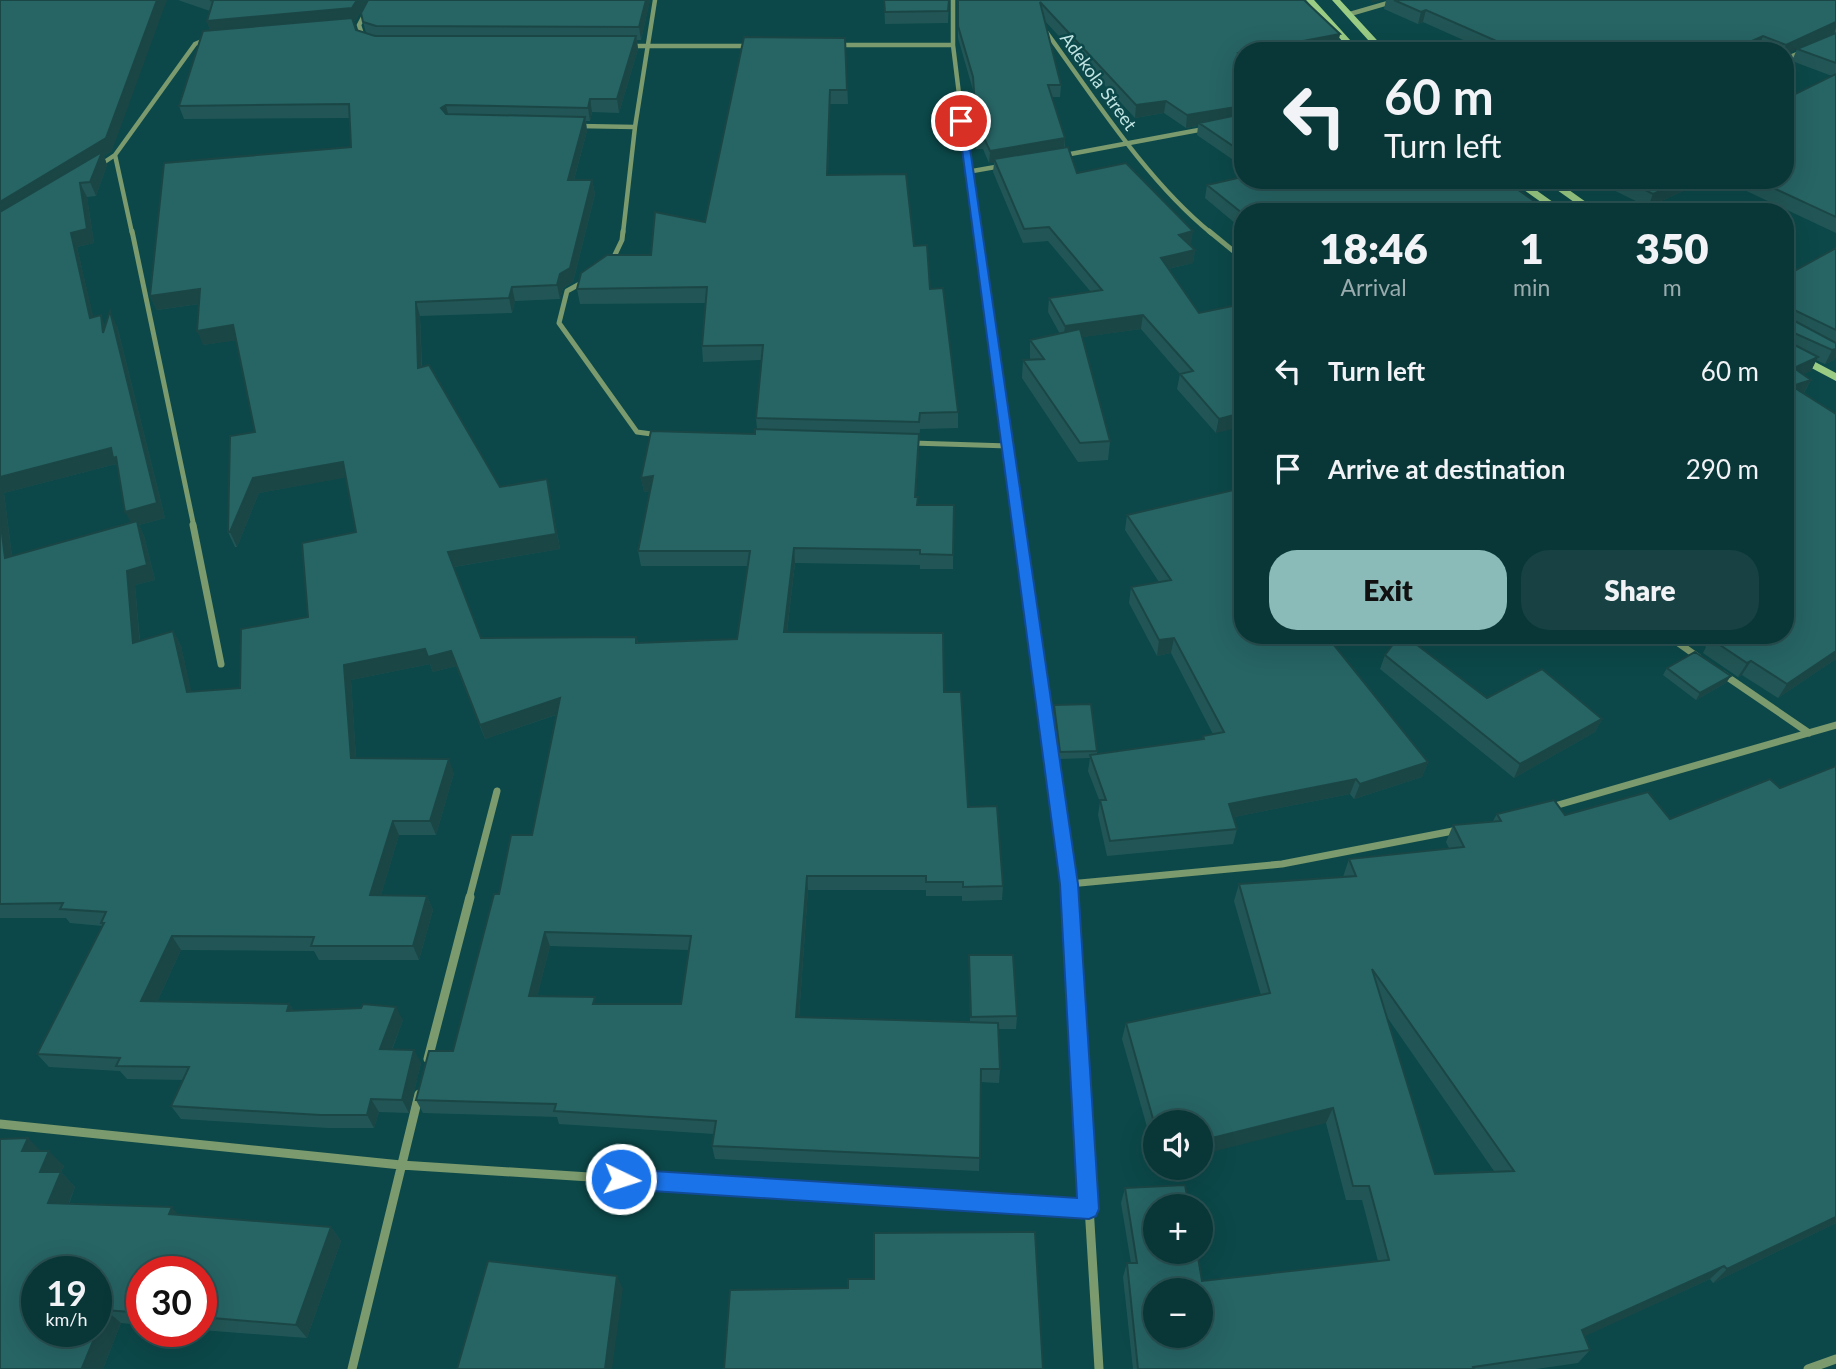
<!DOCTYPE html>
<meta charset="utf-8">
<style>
body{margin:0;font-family:Lato,sans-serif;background:#174142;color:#f1f3f6;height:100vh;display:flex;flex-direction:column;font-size:26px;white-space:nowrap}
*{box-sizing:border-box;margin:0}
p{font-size:23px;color:#99abad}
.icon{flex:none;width:38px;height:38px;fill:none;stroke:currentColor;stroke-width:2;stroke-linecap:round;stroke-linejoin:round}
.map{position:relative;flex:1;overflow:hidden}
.panel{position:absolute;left:1234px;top:203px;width:560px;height:441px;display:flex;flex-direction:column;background:#093637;border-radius:28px;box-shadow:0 7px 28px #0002,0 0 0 2px #295052}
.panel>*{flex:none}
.top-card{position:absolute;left:1234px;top:42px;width:560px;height:147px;border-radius:28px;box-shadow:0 7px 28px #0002,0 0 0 2px #295052;background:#093637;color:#f1f3f6;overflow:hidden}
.buttons{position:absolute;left:1143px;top:1110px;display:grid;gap:14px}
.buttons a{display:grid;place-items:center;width:70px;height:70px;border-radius:50%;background:#093637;box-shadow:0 7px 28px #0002,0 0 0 2px #295052;font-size:35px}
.speed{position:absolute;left:21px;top:1256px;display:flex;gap:14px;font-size:35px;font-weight:700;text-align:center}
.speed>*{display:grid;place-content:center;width:91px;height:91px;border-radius:50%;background:#093637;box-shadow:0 7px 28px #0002,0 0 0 2px #295052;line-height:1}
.speed small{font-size:18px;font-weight:400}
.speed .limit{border:10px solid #d22;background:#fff;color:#111}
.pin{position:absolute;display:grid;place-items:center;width:60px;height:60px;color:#fff;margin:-30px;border:4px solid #fff;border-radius:50%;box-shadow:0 2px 7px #0007}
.me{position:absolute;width:77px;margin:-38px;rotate:94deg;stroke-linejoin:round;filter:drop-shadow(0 0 5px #0008)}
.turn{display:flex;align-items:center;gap:24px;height:147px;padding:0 35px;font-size:32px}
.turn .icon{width:91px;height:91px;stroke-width:2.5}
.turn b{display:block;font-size:49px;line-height:60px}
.eta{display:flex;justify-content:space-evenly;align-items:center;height:119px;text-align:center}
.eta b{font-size:42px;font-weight:800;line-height:49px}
.primary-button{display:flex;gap:14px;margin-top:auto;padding:14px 35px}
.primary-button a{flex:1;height:80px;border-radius:28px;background:#8bbbb9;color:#111;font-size:28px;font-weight:800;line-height:80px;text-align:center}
.primary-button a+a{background:#174142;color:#f1f3f6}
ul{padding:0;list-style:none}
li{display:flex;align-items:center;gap:21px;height:98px;padding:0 35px}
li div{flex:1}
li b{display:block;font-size:26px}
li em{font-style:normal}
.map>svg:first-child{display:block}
</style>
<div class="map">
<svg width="1836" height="1369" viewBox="0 0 1836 1369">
<rect width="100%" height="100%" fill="#0c4849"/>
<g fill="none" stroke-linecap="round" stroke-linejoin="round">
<path stroke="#7b9a6d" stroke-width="4.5" d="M953,0V45L976,233
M1350,14L1398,0
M1047,33C1095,99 1147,181 1211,233
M363,38L359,25L372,0
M838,45H953
M628,46H749
M1785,59L1804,51
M579,126L635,127
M115,155L132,233
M1065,155L1204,129
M100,165L115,155L195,44L209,38
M967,172L1001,166
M623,233L635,127L655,0"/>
<path stroke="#7b9a6d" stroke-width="5" d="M132,231L194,527
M976,231L1020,527
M1209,231L1242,258
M611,263L622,240L623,231
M585,281L567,291L559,323L637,432L659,435
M912,443L1009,446"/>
<path stroke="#7b9a6d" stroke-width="7" d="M193,525L221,664
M1020,525L1070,899
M1667,635L1698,657
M1723,674L1809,733
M1551,807L1836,725
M1069,884L1282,864L1458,830
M469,899L497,791"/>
<path stroke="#7b9a6d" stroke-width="9" d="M1070,897L1099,1369
M428,1059L470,897
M0,1124L401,1165L1089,1209
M352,1369L419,1094
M1808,1369L1836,1359"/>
<path fill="#9bcc84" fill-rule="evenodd" d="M1306,0H1314L1360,51H1351Z
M1332,0H1340L1387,51H1378Z
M1510,180H1522L1567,212H1555Z
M1543,180H1555L1600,212H1588Z
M1785,346L1836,373V381L1785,354Z"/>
</g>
<path fill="#225656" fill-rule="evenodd" d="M0,0L112,151L104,156L107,165L96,196L87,197L94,243L77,247L93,317L105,326H117L165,518L139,525L144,536L155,580L135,585L140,641L173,631L181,646L191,692L240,688L308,617L356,532L346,477L259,493L237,547H235L228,532L255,432L236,340L203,345L199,304L157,310L150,296L351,147L350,118L184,119L179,106L210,30L207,21L210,11L178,0H367L356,20L353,21L356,30L366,33L361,13L368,0H650L641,40H637L638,49L619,113L592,112L590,121H586L587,131L574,180H592L595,194L573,282L563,288L560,299L515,301L512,313L420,316L422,367L500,487L547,479L550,494L560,549L454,567L481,638L636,637L638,643L737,639L748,566H641L638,551L650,491L644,492L641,478L755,434L757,429L756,418L761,360L703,362L702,346L705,303L580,304L577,289L651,255L705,222L845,38L848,104H830L828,175L914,246L930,289L958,412V428L920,429L916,497L918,505H954L953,569H920V565L795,563L787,632L944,692L968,807L1003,886L1002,900L962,901V896H926V890H808L799,1017L970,1022L969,955L1017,1016L1016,1029H998L1000,1069L999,1083L981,1082L979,1171L715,1159L712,1146L714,1134L559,1124L557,1117L423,1113L416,1100L453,1051L499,894L532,835L556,715L485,739L456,666L433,672L430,664L351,680L356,758L454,773L436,835H399L381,895L427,896L433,910L419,960H319L314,951L181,950L157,1002L289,1004L294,1011L403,1020L392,1050L421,1063L409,1113L379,1112L374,1128H328L181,1119L171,1106L183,1080L127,1079L120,1071L49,1067L37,1054L103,926L70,923L66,918H0ZM116,464L118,468L131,522L12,556L4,493ZM550,946L689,950L681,1004H597L537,997Z
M884,0H949L948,23L885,24Z
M957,0H1304L1340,34L1337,46L1242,51V166L1197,135L1198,126L1186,128L1164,113L1135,118L1044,20L1061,85L1060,97H1052L1065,138V147L1077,173L1191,245L1195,250L1193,263L1168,269L1199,313L1242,304L1216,433L1177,389L1180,374L1141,329L1082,337L1110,441L1108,460L1078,462L1022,378L1023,360L1030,359V340L1060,334L1048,312L1049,298L1091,292L1048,241L1023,243L993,172L994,163H989L983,149H976L973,90L958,38Z
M1386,0H1836V233L1723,180H1785L1832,76L1792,61L1797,49L1785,55V51H1764L1758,49L1753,51H1488L1423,22L1418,24L1384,9Z
M1598,180H1708L1648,207L1597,182Z
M1207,185L1550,212H1242V229L1205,198Z
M1836,248V356L1834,360L1825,364L1816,360L1811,371L1802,374L1811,380L1804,393L1836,414V659L1778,698L1742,675L1738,677L1703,653L1706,647L1695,639L1697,635H1785V276Z
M1127,515L1242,635L1428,762L1422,777L1354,799L1350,794L1234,817L1237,829L1233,844L1107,856L1098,815L1100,802L1088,771L1090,758L1059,759L1054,712V705L1097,751V754L1202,739L1203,736L1213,734L1171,653L1157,656L1129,603L1131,587L1159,582L1125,530Z
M1385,655L1487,698L1602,719L1595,732L1514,778L1380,669Z
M1667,668L1726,683L1696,700L1663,675Z
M1497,814L1836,1223L1713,1283L1710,1279L1584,1336L1590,1350L1578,1363L1536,1369H1133L1123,1277L1127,1263H1131L1121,1203L1125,1188L1202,1281L1378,1261L1362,1200H1346L1326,1123L1155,1122V1155L1122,1039L1126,1023L1261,995L1234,901L1239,884L1343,877L1349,859L1449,848L1446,842L1453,825L1493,821ZM1387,1017L1494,1171L1435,1174Z
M41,1151L64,1166L61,1172L75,1187L69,1204L179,1215L331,1227L341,1241L307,1338L201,1330V1272H142V1325L121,1323L103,1369Z"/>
<path fill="#1b4646" d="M157,0H167L112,151L104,156L107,165L96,196L90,182L99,159L0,220V202Z
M357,0H367L356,20L211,34L207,21Z
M646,0H650L641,40L639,27Z
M1372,0H1382L1371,3Z
M1426,10L1423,22L1418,24L1421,12Z
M1836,22V28L1834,33L1785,55V51H1783L1786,45Z
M1340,34L1337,46L1312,51H1251Z
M636,36L638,49L619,113L617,99Z
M1763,36L1758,49L1753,51H1729Z
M830,90V104L827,190V175Z
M590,99L592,112L590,121L588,108Z
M1166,101L1164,113L1135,118L1136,105Z
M446,105L449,118L445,121L441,108Z
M1242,106V118L1199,123L1198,126L1186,128L1187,115Z
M585,117L587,131L570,194L568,180Z
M1065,138L1064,151L994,159V163H989L990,151Z
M592,180L595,194L573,282L563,288L560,299L557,285Z
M1685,180H1708L1648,207L1653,194Z
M80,183L87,197L94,243L77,247L97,332L90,318L71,233Z
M1193,231L1191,245L1179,235Z
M1195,250L1193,263L1159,271L1161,258Z
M512,287L515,301L512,313L509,298Z
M200,289L206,303L157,310L150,296Z
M416,302L420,316L422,383L418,368Z
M110,311L117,326L165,518L139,525L144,536L155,580L135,585L141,658L133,643L127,571L133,526L125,512Z
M101,315L107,330L103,333Z
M1143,315L1141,329L1063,340L1065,326Z
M233,325L239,340L203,345L197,331Z
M1836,349V356L1834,360L1825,364L1832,350Z
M1818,357L1811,371L1786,382L1794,368Z
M1811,380L1803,394L1792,386Z
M1242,413V427L1216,433L1219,419Z
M919,434V449L915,512V497Z
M111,448L116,457L120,472L116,464L4,493L14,573L5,558L0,517V477Z
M343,462L349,477L259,493L237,547L230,532L253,478Z
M653,476L656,490L644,492L641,478Z
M547,479L560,549L453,567L448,552Z
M794,548L795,563L785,647L784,632Z
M173,631L181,646L195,707L187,692Z
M1174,638L1171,653L1157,656L1159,640Z
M425,649L451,651L456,666L433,672L430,664L351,680L357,773L351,758L344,665Z
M1836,651V659L1778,698L1787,684Z
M1751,661L1742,675L1738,677L1747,663Z
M1731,676L1726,683L1696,700L1700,693Z
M560,698L564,712L485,739L480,725Z
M1602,719L1595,732L1514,778L1520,764Z
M449,759L454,773L436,835L430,821Z
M1428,762L1422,777L1354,799L1360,784Z
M1356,779L1350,794L1225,819L1229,804Z
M393,821L399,835L377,909L370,895Z
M807,876L808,890L798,1030L796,1017Z
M427,896L433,910L419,960L413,946Z
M545,932L550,946L534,1010L529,996Z
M172,936L181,950L151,1015L141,1001Z
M289,1004L298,1017L287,1011Z
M396,1007L403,1020L387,1062L380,1049Z
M414,1050L421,1063L409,1113L402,1100Z
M371,1099L379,1112L374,1128L367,1115Z
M1333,1108L1326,1123L1200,1155V1141Z
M28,1138L43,1153L22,1151Z
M49,1151L64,1166L61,1172L75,1187L63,1218L48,1203L40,1172Z
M172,1207L185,1222L169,1214Z
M1836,1217V1223L1713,1283L1727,1269Z
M331,1227L341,1241L307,1338L296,1325Z
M1724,1266L1710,1279L1570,1343L1582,1330Z
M617,1276L623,1289L612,1369H605Z
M106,1310L121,1323L103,1369H84L82,1368Z"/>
<path fill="#276464" stroke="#1b4646" stroke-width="2" fill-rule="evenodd" d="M0,0H157L106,138L0,202Z
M210,0H357L352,8L207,21L213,1Z
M368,0H646L639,27L376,26L363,22L361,13Z
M884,0H949L948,11L885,12Z
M958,0H1304L1340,34L1251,51H1242V52L1238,53L1242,58V106L1187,115L1166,101L1136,105L1040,2L1061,85H1048L1065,138L990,151L983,136H977L973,77L958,26Z
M1394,0H1836V22L1786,45L1763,36L1729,51H1519L1426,10L1421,12Z
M352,18L356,30L375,36H636L617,99H590L588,108L446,105L441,108L446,114L585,117L568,180H592L570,268L560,274L557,285L512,287L509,298L416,302L418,368L429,365L500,487L547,479L556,534L448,552L481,638L636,637V643L737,639L750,551H638L653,476L641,478L651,431L755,434V429L919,434L915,497H918L917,505H954L953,555L920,554V550L794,548L784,632L943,633L944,692H961L968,807L997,806L1003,886L963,887V882H926V876H807L796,1017L998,1023L1000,1069H981L980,1158L712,1146L716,1121L554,1111L556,1104L416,1100L429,1051H453L494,894H499L511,835H532L560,698L480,725L451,651L428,657L425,649L344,665L351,758L449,759L430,821H393L370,895L427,896L413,946H311L314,937L172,936L141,1001L289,1004L287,1011L361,1008L363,1004L396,1007L380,1049L414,1050L402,1100L371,1099L367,1115H320L171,1106L189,1067L116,1066L120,1058L37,1054L104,923H101L106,912L60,909L63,903L0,904V517L5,558L137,521L147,565L127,571L133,643L173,631L187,692L240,688L241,629L308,617L302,543L356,532L343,462L253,478L230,532H228L230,436L255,432L233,325L197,331L200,289L150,296L164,163L351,147L349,104L179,106L203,31ZM545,932L691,936L681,1004H593L595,997L529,996Z
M1836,33V63L1797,49Z
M744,37L845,38L847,90H830L827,175L906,174L914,246L927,245L930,289L943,288L958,412L920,413L919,422L756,418L763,345L702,346L707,287L577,289L581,273L607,255H651L655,212L705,222Z
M1836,74V217L1756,180H1785V99Z
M1242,114V152L1199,123Z
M1068,147L1077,173L1126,163L1193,231L1179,235L1195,250L1161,258L1199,313L1242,304V413L1219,419L1180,374L1193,371L1143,315L1065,326L1049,298L1102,290L1049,227L1024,229L994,159Z
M102,152L90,182L80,183L87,229L71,233L90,318L101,315L103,333L110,311L157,503L125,512L116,457L113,458L111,448L0,477V212Z
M1242,177V180H1504L1550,212H1273L1272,211L1267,212H1242V213L1207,185Z
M1624,180H1685L1653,194Z
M1836,248V330L1790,308L1791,319L1836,343V349L1832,350L1790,331L1791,343L1818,357L1794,368L1811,380L1792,386L1836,414V651L1787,684L1751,661L1747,663L1711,639L1717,635H1785V276Z
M1080,329L1110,441L1080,443L1023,360L1044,359L1030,340Z
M1242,488V635H1326L1428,762L1360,784L1356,779L1229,804L1237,829L1110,841L1100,800H1106L1090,755L1204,739L1203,736L1224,732L1174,638L1159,640L1131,587L1171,580L1127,515Z
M1400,635H1404L1487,698L1542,669L1602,719L1520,764L1385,655Z
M1695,652L1731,676L1700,693L1667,668Z
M1091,704L1097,751L1060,752L1054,705Z
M1836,766V1217L1727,1269L1724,1266L1582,1330L1590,1350L1473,1367L1474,1369H1138L1127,1263H1137L1125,1188L1185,1185L1189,1206H1155V1251H1197L1202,1281L1389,1260L1369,1186H1353L1333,1108L1200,1141V1122H1155V1126L1126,1023L1270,993L1239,884L1356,876L1349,859L1464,847L1453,825L1501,821L1497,814L1554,800L1565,815L1648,792L1670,819L1770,779L1780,788ZM1372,969L1514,1171L1435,1174ZM1155,1290H1200V1335H1155Z
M969,955H1013L1017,1016L971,1017Z
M28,1138L22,1151H49L40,1172H61L48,1203L172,1207L169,1214L331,1227L296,1325L201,1317V1272H142V1313L106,1310L82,1368L93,1369H0V1139ZM37,1272H96V1332H37Z
M1035,1232L1043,1369H724L730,1290L848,1288V1279H874V1233Z
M488,1261L617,1276L605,1369H457Z"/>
<path fill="#1a73e8" stroke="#114b97" stroke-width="2" d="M958,119L966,121L1078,884L1099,1209L1096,1216L1089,1219L621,1189L614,1186L611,1179L614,1172L621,1169L1077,1198L1060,884Z"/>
<g text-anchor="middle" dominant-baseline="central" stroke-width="5" stroke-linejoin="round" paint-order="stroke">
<g font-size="18" fill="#c2e5e4" stroke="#0c4849">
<text transform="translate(1099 81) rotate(54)">Adekola Street</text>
</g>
</g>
</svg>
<div class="buttons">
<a><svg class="icon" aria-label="sound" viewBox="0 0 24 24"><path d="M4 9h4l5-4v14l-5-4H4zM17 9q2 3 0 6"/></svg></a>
<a>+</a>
<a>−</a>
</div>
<div class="speed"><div>19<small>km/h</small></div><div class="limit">30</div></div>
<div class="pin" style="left:961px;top:121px;background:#d93025"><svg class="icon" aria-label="arrive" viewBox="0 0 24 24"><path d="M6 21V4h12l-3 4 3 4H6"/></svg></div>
<svg class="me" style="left:621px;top:1179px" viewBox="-20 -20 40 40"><circle r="17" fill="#1a73e8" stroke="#fff" stroke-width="3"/><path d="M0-11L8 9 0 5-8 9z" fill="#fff"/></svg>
<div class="top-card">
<div class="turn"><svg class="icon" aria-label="left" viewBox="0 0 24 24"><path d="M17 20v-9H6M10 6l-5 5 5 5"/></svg><div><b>60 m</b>Turn left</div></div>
</div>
<section class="panel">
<div class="eta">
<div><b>18:46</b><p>Arrival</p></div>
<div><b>1</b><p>min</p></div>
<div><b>350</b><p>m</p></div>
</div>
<ul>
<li><svg class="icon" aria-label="left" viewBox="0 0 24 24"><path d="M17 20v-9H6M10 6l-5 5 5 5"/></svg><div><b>Turn left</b></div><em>60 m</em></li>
<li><svg class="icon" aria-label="arrive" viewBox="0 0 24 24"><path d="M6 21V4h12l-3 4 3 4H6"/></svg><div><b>Arrive at destination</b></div><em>290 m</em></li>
</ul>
<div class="primary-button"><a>Exit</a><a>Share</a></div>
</section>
</div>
